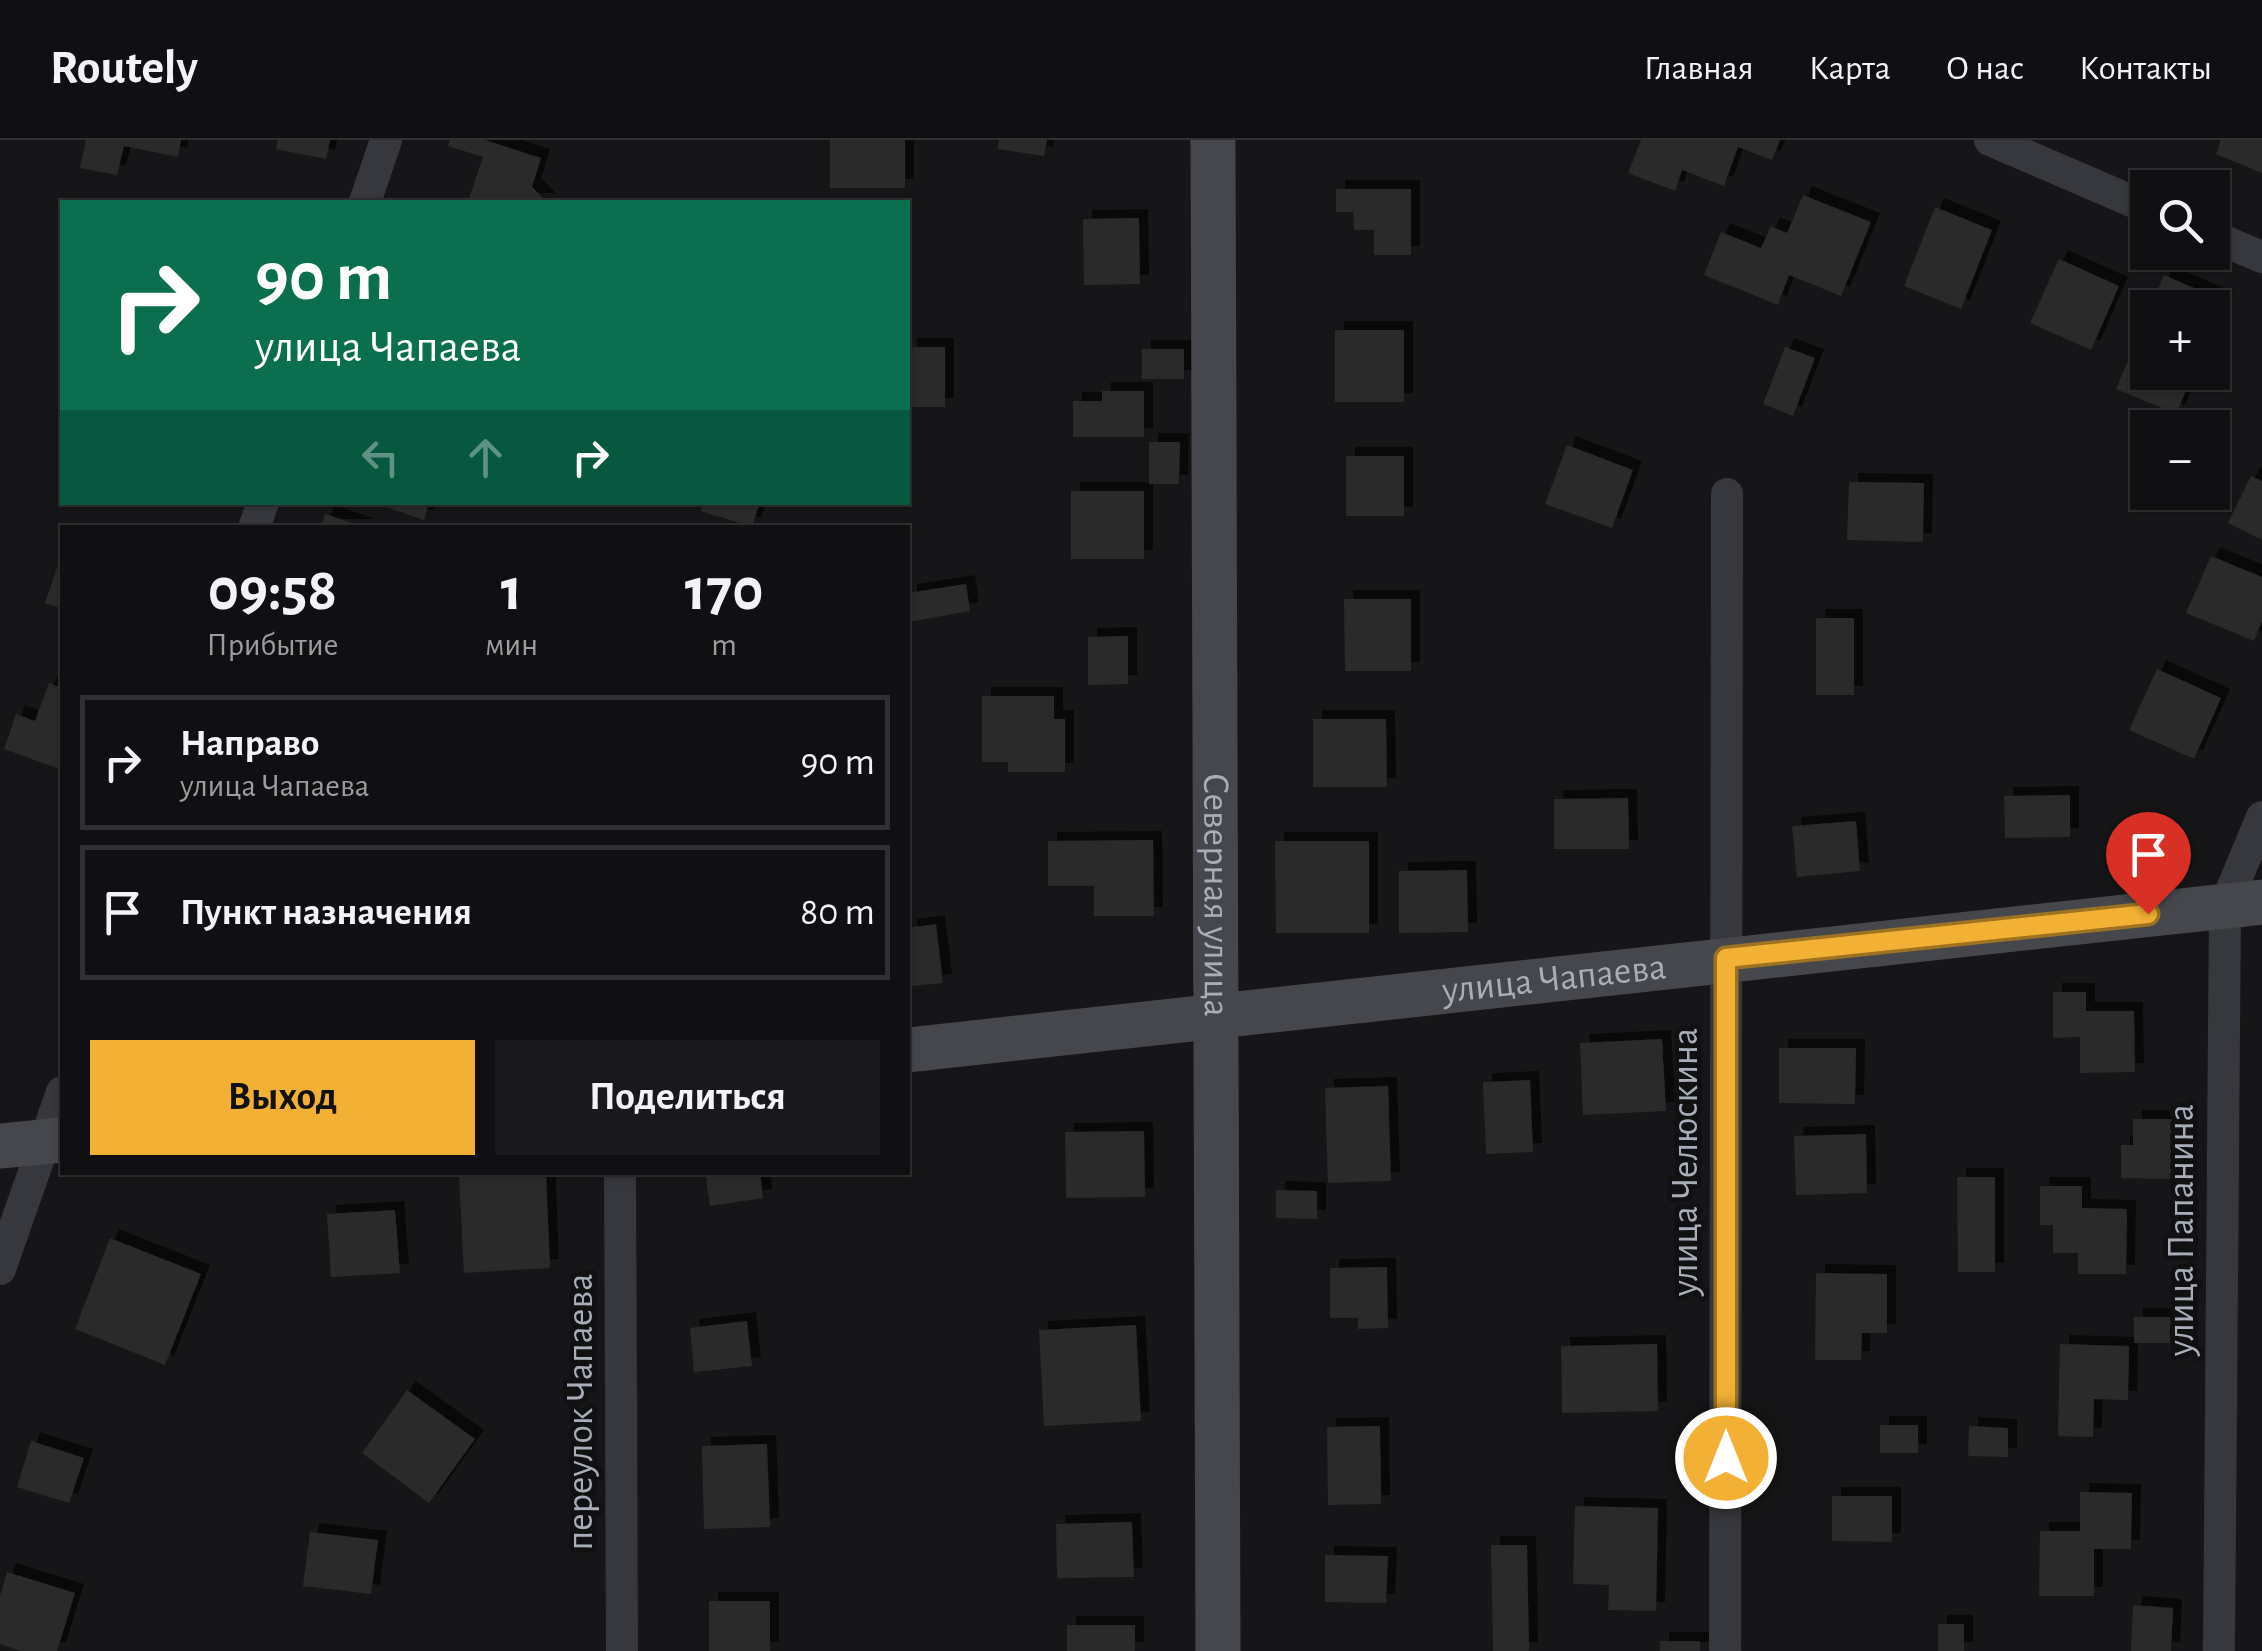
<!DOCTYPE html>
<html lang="ru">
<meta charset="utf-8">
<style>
body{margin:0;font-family:"Alegreya Sans",sans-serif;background:#19191b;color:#f1f3f6;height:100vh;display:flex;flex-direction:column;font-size:38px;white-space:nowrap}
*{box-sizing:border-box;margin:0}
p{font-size:32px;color:#9c9d9f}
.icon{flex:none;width:55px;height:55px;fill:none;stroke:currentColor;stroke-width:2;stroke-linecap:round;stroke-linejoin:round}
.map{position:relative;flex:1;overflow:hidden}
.sheet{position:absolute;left:60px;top:385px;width:850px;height:650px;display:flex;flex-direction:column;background:#101012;border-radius:0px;box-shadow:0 2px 8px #0004,0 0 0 2px #303032}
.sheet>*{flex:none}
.banner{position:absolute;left:60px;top:60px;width:850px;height:305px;border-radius:0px;box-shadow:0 2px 8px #0004,0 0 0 2px #303032;background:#0b6e4f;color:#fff;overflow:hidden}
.tools{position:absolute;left:2130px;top:30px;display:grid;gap:20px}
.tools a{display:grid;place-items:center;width:100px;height:100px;border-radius:0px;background:#101012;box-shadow:0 2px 8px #0004,0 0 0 2px #303032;font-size:50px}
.pin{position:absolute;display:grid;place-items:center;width:85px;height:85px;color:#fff;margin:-102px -42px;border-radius:50% 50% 50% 0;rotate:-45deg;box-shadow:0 0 10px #0007}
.pin .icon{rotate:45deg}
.me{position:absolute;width:110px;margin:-55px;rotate:0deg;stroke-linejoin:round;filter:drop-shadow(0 0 8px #0008)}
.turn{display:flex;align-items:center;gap:35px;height:210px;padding:0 30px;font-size:45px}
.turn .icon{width:130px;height:130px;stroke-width:2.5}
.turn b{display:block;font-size:70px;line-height:85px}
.lanes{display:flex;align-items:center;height:95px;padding:0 30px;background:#0003;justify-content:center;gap:50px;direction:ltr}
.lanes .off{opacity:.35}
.eta{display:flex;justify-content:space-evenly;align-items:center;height:170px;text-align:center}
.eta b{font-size:60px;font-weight:600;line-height:70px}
.button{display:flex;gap:20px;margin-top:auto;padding:20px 30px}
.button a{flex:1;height:115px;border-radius:0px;background:#f2b134;color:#111;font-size:40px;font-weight:600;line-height:115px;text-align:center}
.button a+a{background:#19191b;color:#f1f3f6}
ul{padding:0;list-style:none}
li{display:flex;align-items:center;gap:30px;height:135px;margin:0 20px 15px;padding:0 10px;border:5px solid #303032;border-radius:0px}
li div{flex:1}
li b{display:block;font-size:38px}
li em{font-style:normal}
header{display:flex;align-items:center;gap:60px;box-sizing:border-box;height:140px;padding:0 50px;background:#101012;border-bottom:2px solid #303032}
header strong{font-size:48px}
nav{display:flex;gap:55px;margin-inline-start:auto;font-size:35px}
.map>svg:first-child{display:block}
</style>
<header>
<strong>Routely</strong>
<nav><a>Главная</a><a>Карта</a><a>О нас</a><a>Контакты</a></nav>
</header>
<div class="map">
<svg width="2262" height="1511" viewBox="0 0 2262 1511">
<defs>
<filter id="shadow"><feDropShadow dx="9" dy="-9" stdDeviation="0" flood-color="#0009"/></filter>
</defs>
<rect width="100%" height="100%" fill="#161618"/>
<path fill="#29292c" filter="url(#shadow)" d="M86,0H181L178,17L124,6L117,35L80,28Z
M278,0H330L326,19L276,9Z
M450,0H485L541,18L532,47L547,62H468L483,17L448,6Z
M830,0H905V48H830Z
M999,0H1047L1044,16L998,9Z
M1641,0H1780L1772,20L1738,7L1724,46L1682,30L1675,51L1628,33Z
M2221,0H2262V33L2216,14Z
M1336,49H1411V115H1374V90H1354L1353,72H1336Z
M1803,55L1871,82L1841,156L1789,135L1778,165L1704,135L1721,92L1761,108L1771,86L1787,93Z
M1935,67L1992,90L1961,169L1904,146Z
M1139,78L1140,144L1084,145L1083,79Z
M2059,119L2119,146L2091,210L2030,183Z
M2164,135L2224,161L2213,187L2212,168H2150Z
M2148,174V232H2194L2176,274L2116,249Z
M1335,190H1404V262H1335Z
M908,207H945V267H908Z
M1785,207L1815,218L1793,276L1763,264Z
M1142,209H1184V239H1142Z
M1102,251H1144V297H1073V261H1102Z
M1149,302H1180L1179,344H1149Z
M1567,305L1633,330L1612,388L1545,364Z
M1346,316H1404V376H1346Z
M2251,336L2262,341V400L2228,383Z
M1849,342L1924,343L1923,402L1847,400Z
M1071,351H1144V419H1071Z
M372,362H429L424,380Z
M704,362H760L752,387L701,371Z
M325,374L364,387L363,388H321Z
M2211,416L2262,437V481L2254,501L2186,473Z
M59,422L62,424V469L45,463Z
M966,444L970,471L908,482V453Z
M1344,459H1411V531H1345Z
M1816,478H1854V555H1816Z
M1128,496V544L1088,545V497Z
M2157,529L2221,558L2194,619L2129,590Z
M49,543L62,548V630L4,609L16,574L35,581Z
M982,556H1054V579H1065V632H1008V622H982Z
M1313,579H1386L1387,647H1313Z
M2070,655V697L2005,698L2004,656Z
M1628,658L1629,709H1554V659Z
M1856,681L1860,731L1797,737L1792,686Z
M1153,700L1154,776H1094V746H1048V701Z
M1275,701H1369V793H1276Z
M1467,730L1468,792L1399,793V731Z
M936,784L943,843L911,846L908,788Z
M2053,852H2086V871H2134L2135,932L2080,933V897L2053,898Z
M1662,899L1666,971L1583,975L1580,903Z
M1779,908H1856L1855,964L1779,963Z
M1530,940L1533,1012L1486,1014L1483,942Z
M1388,946L1391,1041L1328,1043L1325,948Z
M2133,979H2172L2171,1039L2121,1038V1005H2133Z
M1144,991L1145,1057L1066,1058L1065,992Z
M1866,994L1867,1053L1796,1055L1794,996Z
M546,1032L550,1128L464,1133L459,1035Z
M705,1032H760L763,1058L710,1066Z
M1957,1037H1995V1132H1958Z
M2040,1046H2082V1068L2127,1069L2126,1134H2078V1113H2053V1085H2040Z
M1276,1050L1317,1051V1079L1276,1078Z
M395,1070L400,1133L331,1137L327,1074Z
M110,1098L201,1134L165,1225L75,1189Z
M1387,1127L1388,1188L1358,1189V1178H1330V1128Z
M1816,1133L1887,1134V1193H1862L1861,1220H1815Z
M2134,1177H2173L2172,1203H2134Z
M747,1181L752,1226L694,1232L690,1188Z
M1136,1185L1141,1281L1044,1286L1039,1190Z
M1657,1204L1658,1271L1562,1273L1561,1206Z
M2060,1204L2129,1206L2128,1260L2094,1259L2093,1297L2058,1296Z
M407,1250L475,1299L429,1363L362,1313Z
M1880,1285H1918V1313H1880Z
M1380,1286L1381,1364L1328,1365L1327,1287Z
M1969,1286L2008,1288V1317L1968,1316Z
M31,1301L84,1318L69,1363L17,1347Z
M767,1304L770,1387L704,1389L702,1306Z
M2080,1352L2132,1353L2131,1409H2094V1456H2039L2040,1391H2080Z
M1832,1356H1892V1402L1832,1401Z
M1575,1366L1658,1368L1656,1471L1608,1470L1609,1445L1573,1444Z
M1132,1382L1134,1437L1057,1438L1056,1384Z
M310,1392L378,1400L371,1454L303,1446Z
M1491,1405H1527L1529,1511H1493Z
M1325,1415L1388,1416L1386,1463L1325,1462Z
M7,1432L75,1453L57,1511H21L0,1504V1456Z
M709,1461H770V1511H709Z
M2133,1465L2173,1468L2171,1511H2131Z
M1938,1484H1964V1511H1938Z
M1067,1485H1135V1511H1067Z
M1660,1501H1700V1511H1660Z"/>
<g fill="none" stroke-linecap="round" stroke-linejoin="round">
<path stroke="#37383d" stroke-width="32" d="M1990,0L2148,68
M365,62L386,0
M2212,96L2262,117
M254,388L263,362
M620,1032L622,1511
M0,1129L62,952
M1725,1511L1727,354
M2219,1511L2225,766L2262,677"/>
<g stroke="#45474d" stroke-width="45">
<path id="s1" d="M1213,0L1218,1511"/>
<path id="s2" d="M908,910L2262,762"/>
<path d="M0,1006L62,1000"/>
</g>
</g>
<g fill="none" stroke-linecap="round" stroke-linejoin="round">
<defs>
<path id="route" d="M1726,1318V818L2148,774"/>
</defs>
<use href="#route" stroke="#9d7322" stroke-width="25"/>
<use href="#route" stroke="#f2b134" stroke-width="18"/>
</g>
<g text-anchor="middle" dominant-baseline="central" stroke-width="10" stroke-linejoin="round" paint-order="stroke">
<g font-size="38" fill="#a8adb8" stroke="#111113">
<text stroke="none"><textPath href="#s1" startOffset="755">Северная улица</textPath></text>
<text stroke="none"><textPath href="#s2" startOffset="650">улица Чапаева</textPath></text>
<text transform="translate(1686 1022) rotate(-90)">улица Челюскина</text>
<text transform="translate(2182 1090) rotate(-90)">улица Папанина</text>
<text transform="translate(581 1272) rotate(-90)">переулок Чапаева</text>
</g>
</g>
</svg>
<div class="tools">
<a><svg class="icon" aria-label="search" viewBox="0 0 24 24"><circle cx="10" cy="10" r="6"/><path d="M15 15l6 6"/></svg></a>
<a>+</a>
<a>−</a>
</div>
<div class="pin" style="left:2148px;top:774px;background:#d93025"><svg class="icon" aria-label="arrive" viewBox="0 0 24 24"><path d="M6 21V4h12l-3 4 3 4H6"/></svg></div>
<svg class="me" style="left:1726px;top:1318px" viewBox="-20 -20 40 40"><circle r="17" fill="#f2b134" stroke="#fff" stroke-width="3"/><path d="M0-11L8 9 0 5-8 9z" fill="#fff"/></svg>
<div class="banner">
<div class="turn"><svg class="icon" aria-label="right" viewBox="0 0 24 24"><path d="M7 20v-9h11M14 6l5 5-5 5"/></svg><div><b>90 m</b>улица Чапаева</div></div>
<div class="lanes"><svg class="icon off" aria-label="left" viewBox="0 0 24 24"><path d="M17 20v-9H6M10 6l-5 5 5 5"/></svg><svg class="icon off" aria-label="ahead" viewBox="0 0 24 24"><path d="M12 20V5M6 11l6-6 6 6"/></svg><svg class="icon" aria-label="right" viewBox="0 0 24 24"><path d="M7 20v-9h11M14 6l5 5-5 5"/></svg></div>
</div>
<section class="sheet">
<div class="eta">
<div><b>09:58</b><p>Прибытие</p></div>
<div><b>1</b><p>мин</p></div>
<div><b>170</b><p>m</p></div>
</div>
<ul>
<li><svg class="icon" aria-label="right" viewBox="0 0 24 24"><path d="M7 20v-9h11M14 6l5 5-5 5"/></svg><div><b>Направо</b><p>улица Чапаева</p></div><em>90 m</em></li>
<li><svg class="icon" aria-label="arrive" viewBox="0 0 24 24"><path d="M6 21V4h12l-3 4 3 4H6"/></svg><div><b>Пункт назначения</b></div><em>80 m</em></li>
</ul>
<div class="button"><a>Выход</a><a>Поделиться</a></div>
</section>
</div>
